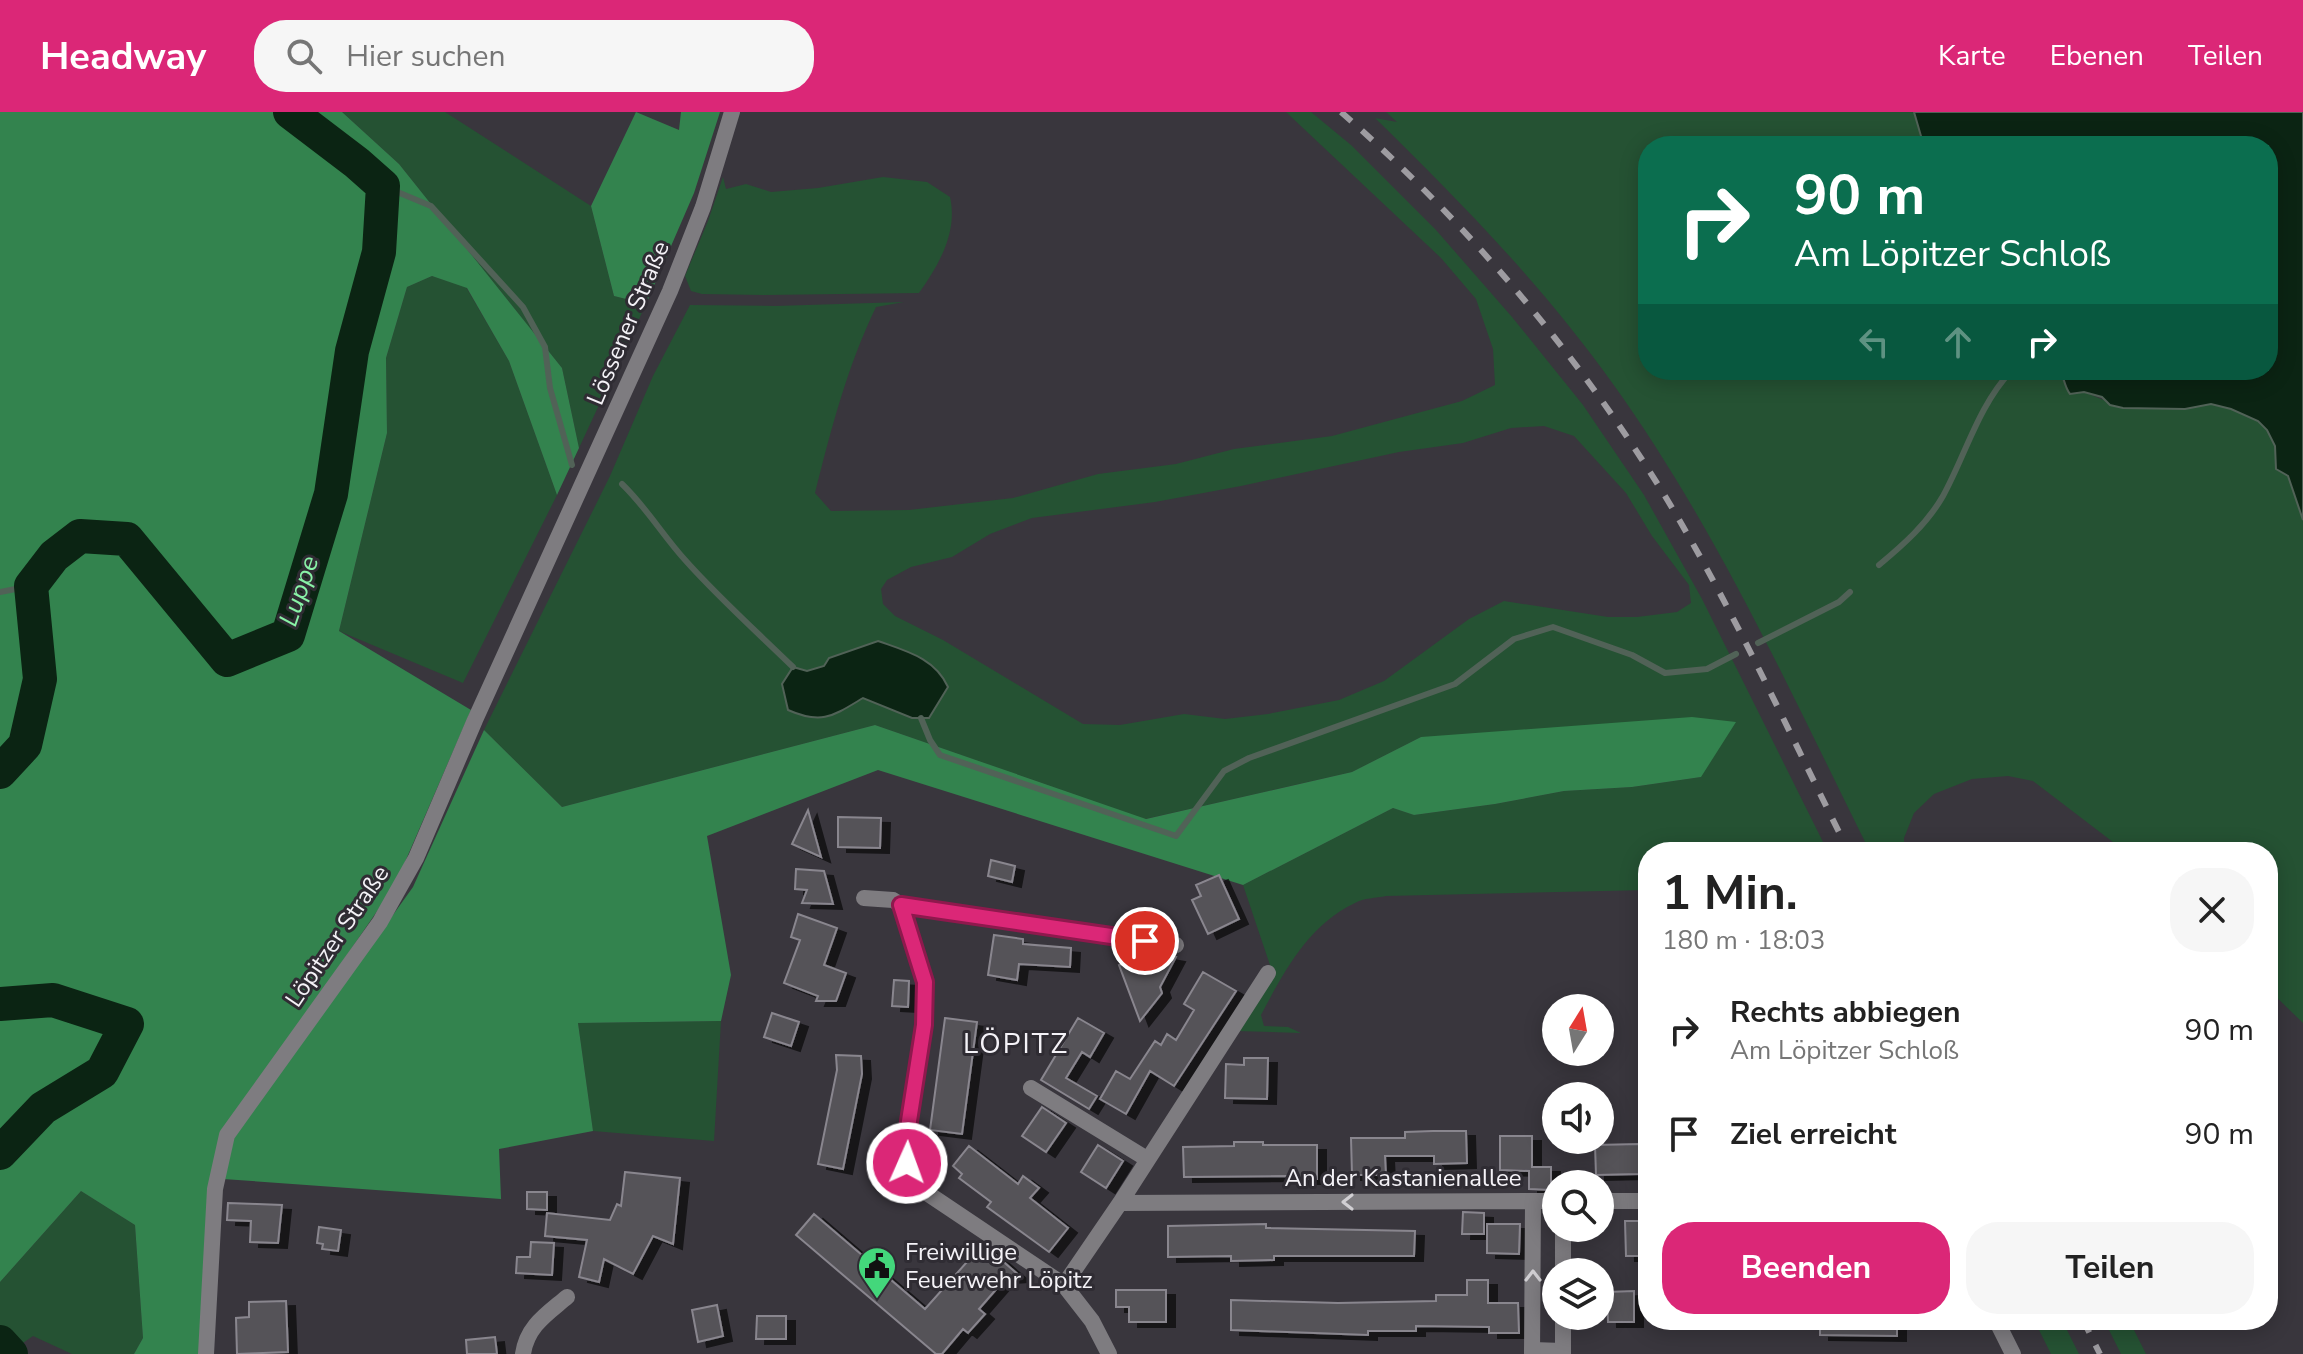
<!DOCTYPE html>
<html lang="de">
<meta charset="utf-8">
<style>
body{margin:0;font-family:"Nunito Sans",sans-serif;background:#f6f6f6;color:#222;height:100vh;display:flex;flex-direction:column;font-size:30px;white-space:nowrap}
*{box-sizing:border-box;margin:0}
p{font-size:26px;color:#767676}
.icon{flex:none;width:44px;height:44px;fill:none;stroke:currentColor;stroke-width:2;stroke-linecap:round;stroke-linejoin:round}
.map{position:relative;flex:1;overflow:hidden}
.panel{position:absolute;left:1638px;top:730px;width:640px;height:488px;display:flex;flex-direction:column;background:#fff;border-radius:32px;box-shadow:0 4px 20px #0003}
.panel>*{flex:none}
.hud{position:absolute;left:1638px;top:24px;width:640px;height:244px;border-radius:32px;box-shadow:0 4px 20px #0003;background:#0b6e4f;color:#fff;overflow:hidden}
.needle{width:52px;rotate:11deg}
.controls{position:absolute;left:1542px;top:882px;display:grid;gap:16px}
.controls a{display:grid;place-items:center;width:72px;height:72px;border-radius:50%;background:#fff;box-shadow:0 4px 20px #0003;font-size:40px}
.pin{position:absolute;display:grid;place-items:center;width:68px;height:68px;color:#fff;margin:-34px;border:4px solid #fff;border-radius:50%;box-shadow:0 2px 8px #0007}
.me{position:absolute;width:88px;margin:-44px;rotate:2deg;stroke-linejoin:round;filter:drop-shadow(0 0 6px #0008)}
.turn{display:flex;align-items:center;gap:28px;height:168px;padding:0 24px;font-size:36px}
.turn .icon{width:104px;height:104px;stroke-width:2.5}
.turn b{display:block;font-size:56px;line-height:68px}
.lanes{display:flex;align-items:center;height:76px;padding:0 24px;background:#0003;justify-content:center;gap:40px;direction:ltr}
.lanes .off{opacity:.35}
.round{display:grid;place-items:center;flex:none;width:84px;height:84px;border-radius:32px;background:#f6f6f6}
.headline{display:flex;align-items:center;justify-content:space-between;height:136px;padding:0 24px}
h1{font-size:48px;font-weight:700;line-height:60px}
.cta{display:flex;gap:16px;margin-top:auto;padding:16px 24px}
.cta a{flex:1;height:92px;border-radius:32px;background:#db2777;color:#fff;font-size:32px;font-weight:700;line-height:92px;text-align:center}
.cta a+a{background:#f6f6f6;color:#222}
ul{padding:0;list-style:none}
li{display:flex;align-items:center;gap:24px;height:104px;padding:0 24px}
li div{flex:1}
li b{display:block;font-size:30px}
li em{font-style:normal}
header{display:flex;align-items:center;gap:48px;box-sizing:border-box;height:112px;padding:0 40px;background:#db2777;color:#fff}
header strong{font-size:38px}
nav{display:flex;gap:44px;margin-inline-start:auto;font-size:28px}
.search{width:560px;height:72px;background:#f6f6f6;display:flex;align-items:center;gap:20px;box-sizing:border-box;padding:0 28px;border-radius:32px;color:#767676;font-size:30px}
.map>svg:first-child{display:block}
</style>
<header>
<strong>Headway</strong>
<div class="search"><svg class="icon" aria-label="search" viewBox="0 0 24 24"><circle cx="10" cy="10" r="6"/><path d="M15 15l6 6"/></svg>Hier suchen</div>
<nav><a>Karte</a><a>Ebenen</a><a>Teilen</a></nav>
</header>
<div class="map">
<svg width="2303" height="1242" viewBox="0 0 2303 1242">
<defs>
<filter id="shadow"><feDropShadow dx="9" dy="5" stdDeviation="0" flood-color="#0009"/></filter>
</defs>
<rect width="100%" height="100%" fill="#39363d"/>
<path fill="#255233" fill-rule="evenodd" d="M342,0H445L591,94L614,184L646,192L579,336L562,256L399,52Z
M1286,0H1311L1351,33L1436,118L1512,205L1583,293L1644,383L1702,487L1828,740H1648V778L1386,784C1376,786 1364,786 1355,791C1308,813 1284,860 1261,903L1264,914L1288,915L1301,921L1237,919L1273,862L1243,773L1393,696L1414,703L1495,692L1564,679L1632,675L1701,665L1421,625L1352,660L1145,707L875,613L562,695L484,618L610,364L653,264L690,193L775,194L904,190L876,195C847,255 831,318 815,381L831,399L909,398L1013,386L1098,362L1176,352L1234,337L1332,324L1462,289L1495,273L1493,237L1476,187L1441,146ZM1544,314L1574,324L1626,381L1652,424L1689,473L1691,491L1677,500L1637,505H1608L1504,489L1469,507L1384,569L1339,588L1268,602L1225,607L1184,602L1120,613L1083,612L943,528L895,504L883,492L881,477L887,468L911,455L952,445L990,422L1032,406L1155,390L1241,374L1399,340L1463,331L1511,316Z
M1386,0H1914L1921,24L1920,34H1648V258H2060L2070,282L2084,280L2123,296L2185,297L2211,292L2231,297L2258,309L2267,318L2275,334L2276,357L2288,364L2303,408V911L2268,877V740H2126L2033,669L2008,664L1972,667L1934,682L1914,701L1904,726V740H1870C1791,581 1717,417 1613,272C1544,175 1460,89 1375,6L1397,10Z
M723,65L726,77L746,72L771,80L818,76L883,65L927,70L950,85C958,120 939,153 919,181L764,183L702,182L691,179L685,164L708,109Z
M432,164L466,175L509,249L557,383L463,571L339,519L387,321L386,246L407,175Z
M721,909L714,1029L593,1019L578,911Z
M81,1079L135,1113L143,1226L134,1242H72L33,1224L10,1240L12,1242H0V1170Z
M2034,1208H2062L2079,1242H2051Z
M2104,1208H2129L2146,1242H2121Z"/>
<path fill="#33834e" d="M0,0H342L399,52L562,256L579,336L557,383L509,249L467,176L432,164L407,175L386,246L387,321L339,519L471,598L395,773L224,1022L201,1242H134L143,1226L135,1113L81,1079L0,1170Z
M636,0L679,18L681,0H720L694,81L646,192L614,184L591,94Z
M1692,605L1736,610L1701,665L1632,675L1564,679L1495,692L1414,703L1393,696L1243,773L878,658L707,724L731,863L721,909L578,911L593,1019L499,1037L501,1087L223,1067L233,1026L413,775L484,618L562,695L875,613L1146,707L1352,660L1421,625Z"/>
<path fill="#0b2413" stroke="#516257" stroke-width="2" d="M1914,0H2303V408L2288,364L2276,357L2275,334L2267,318L2258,309L2231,297L2211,292L2185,297L2123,296L2110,293L2102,285L2084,280L2070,282C2065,276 2064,266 2060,258H2268V34H1920L1921,24Z
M878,529C906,539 935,546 948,575L929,606H912L863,586C833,604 822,613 788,598L782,572L793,555L807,559L824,554L829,546Z"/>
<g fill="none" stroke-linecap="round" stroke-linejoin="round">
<path stroke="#516257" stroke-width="6" d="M383,74L431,94L523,195L545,235L550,276L572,353
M622,372C647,396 663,424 686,449C719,486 757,520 793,555
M1879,453C1903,433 1927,412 1943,384C1966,342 1978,294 2012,258
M0,480L31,474
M1758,531L1839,490L1850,480
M921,606L930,628L940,643L1176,724L1224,659L1249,646L1455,572L1514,527L1553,515L1632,543L1665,561L1707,557L1736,542"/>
<path stroke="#0b2413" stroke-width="34" d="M0,660L25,633L40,567L31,474L54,444L80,424L127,427L227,548L288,523L331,382L352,239L379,140L383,74L357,51L290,0
M0,892L53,888L127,912L102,960L43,996L0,1041
M0,1230L11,1242"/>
</g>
<path fill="#555259" stroke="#89868e" stroke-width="2" filter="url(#shadow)" d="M808,698L821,745L792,732Z
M838,705L881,706L880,736L838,735Z
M991,748L1015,754L1012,770L988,764Z
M796,757L824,759L833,792L802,791L807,778L795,777Z
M1219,763L1239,807L1208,822L1192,788L1201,784L1196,773Z
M798,802L837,816L824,853L846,861L836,889H816L818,884L784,871L800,828L791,825Z
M994,823L1023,827V832L1071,836L1070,855L1019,852L1017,868L988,863Z
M1154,841L1176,845L1160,875L1162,881L1140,909L1119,853Z
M1203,860L1236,879L1174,974L1150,959L1126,1002L1100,987L1116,959L1130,967L1155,929L1161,933L1167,922L1176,928L1194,898L1184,892Z
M894,868L909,869L908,895L892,894Z
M772,901L799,910L791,934L764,925Z
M945,906L977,910L962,1022L930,1018Z
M1078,906L1104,921L1090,945L1082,940L1066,966L1097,984L1089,997L1041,968Z
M836,943L861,944L862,962L843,1057L818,1052L837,958Z
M1244,946H1268L1267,987L1225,986L1226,952L1244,953Z
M1042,995L1066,1011L1046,1040L1022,1024Z
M1433,1019H1466L1467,1051L1434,1052V1044H1385L1386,1063H1352L1351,1026H1405V1020Z
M1500,1024H1532V1055H1551V1078L1529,1077V1059L1500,1058Z
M1234,1030H1263V1033H1317V1067H1288V1064L1184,1065L1183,1035L1234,1034Z
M1639,1032V1062L1596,1063L1595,1033Z
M1098,1033L1123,1049L1106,1076L1081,1060Z
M969,1034L1018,1072L1023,1064L1039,1076L1030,1086L1068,1116L1049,1140L987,1095L991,1090L959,1066L962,1062L953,1054Z
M625,1060L680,1066L673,1132L653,1124L633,1162L604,1147L599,1170L579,1165L587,1128L545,1124L547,1101L610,1108L617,1092L621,1094Z
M527,1080H547V1098L527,1097Z
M228,1091L282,1093L278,1131L250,1130L251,1109L227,1108Z
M1463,1100L1484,1101V1122H1462Z
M814,1102L925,1197L983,1132L1021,1165L1006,1166L979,1197L985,1202L968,1221L963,1217L942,1242H936L796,1123Z
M1625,1109H1648V1144H1626Z
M1266,1112V1116L1415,1119L1414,1144H1274V1148L1231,1149V1144L1168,1145V1114Z
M1487,1112H1520L1519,1142L1487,1141Z
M319,1115L341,1118L338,1139L322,1137L323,1132L317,1131Z
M531,1130L554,1131L552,1163L516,1161L517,1145H530Z
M1467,1168H1488V1191H1518L1519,1221H1489V1215L1416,1214V1219H1368V1223L1231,1218V1188L1338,1191L1436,1189V1183H1467Z
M1116,1178H1166V1210H1129V1195H1116Z
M1634,1179V1210H1608L1607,1180Z
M286,1189L288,1240L237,1242L236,1206L249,1205V1190Z
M717,1193L723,1224L698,1230L692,1198Z
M757,1204H786V1227H756Z
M1820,1208H1897V1224L1820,1223Z
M495,1225L497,1242H467L466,1228Z"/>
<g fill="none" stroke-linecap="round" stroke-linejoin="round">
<path stroke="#7e7c80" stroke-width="16" d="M1533,1089H1556
M1532,1238L1563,1239"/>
<path stroke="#7e7c80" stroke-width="16" d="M864,786L893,788L901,793
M1031,976L1147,1047
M1600,1089H1648
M1120,1091L1533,1089L1532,1242
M1563,1160V1116
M1064,1173L1120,1091L1268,861
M1996,1208L2013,1242
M523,1242C527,1214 547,1202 567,1185
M1109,1242L1092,1209L1064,1173L912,1071L907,1051L909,1009L924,913L925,870L901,793L1176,833
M1563,1242V1204"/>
<path stroke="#7e7c80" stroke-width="16" d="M206,1242L215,1077L227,1023L380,810L416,746L475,608L670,179L703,95L732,0"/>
<path stroke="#9e9ca1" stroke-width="6" stroke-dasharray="14 14" stroke-linecap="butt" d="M1341,0C1466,109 1578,242 1665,384C1734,498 1789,621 1849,740
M2083,1208L2100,1242"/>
</g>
<defs><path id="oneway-chevron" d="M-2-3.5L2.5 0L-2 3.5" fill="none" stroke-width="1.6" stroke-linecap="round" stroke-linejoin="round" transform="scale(2)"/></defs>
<g stroke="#d1cfd3">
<use href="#oneway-chevron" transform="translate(1348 1090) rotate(180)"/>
<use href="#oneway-chevron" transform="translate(1533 1164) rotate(-90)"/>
</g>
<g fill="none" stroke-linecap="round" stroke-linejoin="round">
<defs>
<path id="route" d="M907,1051L909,1009L924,913L925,870L901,793L1145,829"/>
</defs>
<use href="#route" stroke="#8e194d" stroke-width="20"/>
<use href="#route" stroke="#db2777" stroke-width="14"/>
</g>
<defs>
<symbol id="civic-pin" viewBox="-11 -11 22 30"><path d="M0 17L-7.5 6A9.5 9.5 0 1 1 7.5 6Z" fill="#43d77b" stroke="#2f2c33"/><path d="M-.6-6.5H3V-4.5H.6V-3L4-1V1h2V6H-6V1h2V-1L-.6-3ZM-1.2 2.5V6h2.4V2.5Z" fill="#111"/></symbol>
</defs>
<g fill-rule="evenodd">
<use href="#civic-pin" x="855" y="1132" width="44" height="60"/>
</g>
<g text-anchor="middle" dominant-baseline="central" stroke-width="6" stroke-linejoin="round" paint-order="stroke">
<g font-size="24" fill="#f4f2f7" stroke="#2f2c33">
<text transform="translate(628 211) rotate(-67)">Lössener Straße</text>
<text transform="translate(337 824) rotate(-56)">Löpitzer Straße</text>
<text x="1403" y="1066">An der Kastanienallee</text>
</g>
<g font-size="24" fill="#f4f2f7" stroke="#2f2c33" text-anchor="start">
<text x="905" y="1140">Freiwillige<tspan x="905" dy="28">Feuerwehr Löpitz</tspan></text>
</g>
<g font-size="26" font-style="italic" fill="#89f2a7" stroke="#2f2c33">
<text transform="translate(299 479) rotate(-71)">Luppe</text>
</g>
<g font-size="28" letter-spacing="2" fill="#f4f2f7" stroke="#2f2c33">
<text x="1016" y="932">LÖPITZ</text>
</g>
</g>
</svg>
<div class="controls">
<a><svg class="needle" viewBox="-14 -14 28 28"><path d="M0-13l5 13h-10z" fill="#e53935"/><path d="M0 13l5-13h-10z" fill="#767676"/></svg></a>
<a><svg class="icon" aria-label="sound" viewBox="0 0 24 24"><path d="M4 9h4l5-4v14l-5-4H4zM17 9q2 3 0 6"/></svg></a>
<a><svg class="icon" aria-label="search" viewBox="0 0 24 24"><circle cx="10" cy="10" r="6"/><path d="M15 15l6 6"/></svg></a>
<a><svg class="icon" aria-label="layers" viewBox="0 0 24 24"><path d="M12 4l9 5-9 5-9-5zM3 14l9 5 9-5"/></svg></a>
</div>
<div class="pin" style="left:1145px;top:829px;background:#d93025"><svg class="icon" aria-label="arrive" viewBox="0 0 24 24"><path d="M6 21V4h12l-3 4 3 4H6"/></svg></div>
<svg class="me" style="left:907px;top:1051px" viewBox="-20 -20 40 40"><circle r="17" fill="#db2777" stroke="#fff" stroke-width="3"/><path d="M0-11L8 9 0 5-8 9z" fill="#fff"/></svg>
<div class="hud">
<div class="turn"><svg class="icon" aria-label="right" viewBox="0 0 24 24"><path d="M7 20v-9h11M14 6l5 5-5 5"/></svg><div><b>90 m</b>Am Löpitzer Schloß</div></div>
<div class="lanes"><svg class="icon off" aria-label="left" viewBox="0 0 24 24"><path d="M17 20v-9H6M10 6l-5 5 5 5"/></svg><svg class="icon off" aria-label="ahead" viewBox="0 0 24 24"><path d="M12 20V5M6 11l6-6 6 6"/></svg><svg class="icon" aria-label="right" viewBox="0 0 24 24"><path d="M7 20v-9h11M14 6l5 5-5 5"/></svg></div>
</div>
<section class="panel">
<div class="headline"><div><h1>1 Min.</h1><p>180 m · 18:03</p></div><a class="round"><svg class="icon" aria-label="close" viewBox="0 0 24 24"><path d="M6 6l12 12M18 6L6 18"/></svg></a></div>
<ul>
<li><svg class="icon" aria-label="right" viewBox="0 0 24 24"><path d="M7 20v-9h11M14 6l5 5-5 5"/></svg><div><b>Rechts abbiegen</b><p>Am Löpitzer Schloß</p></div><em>90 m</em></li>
<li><svg class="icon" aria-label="arrive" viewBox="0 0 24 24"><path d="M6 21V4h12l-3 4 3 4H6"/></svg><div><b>Ziel erreicht</b></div><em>90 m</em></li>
</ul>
<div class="cta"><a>Beenden</a><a>Teilen</a></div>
</section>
</div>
